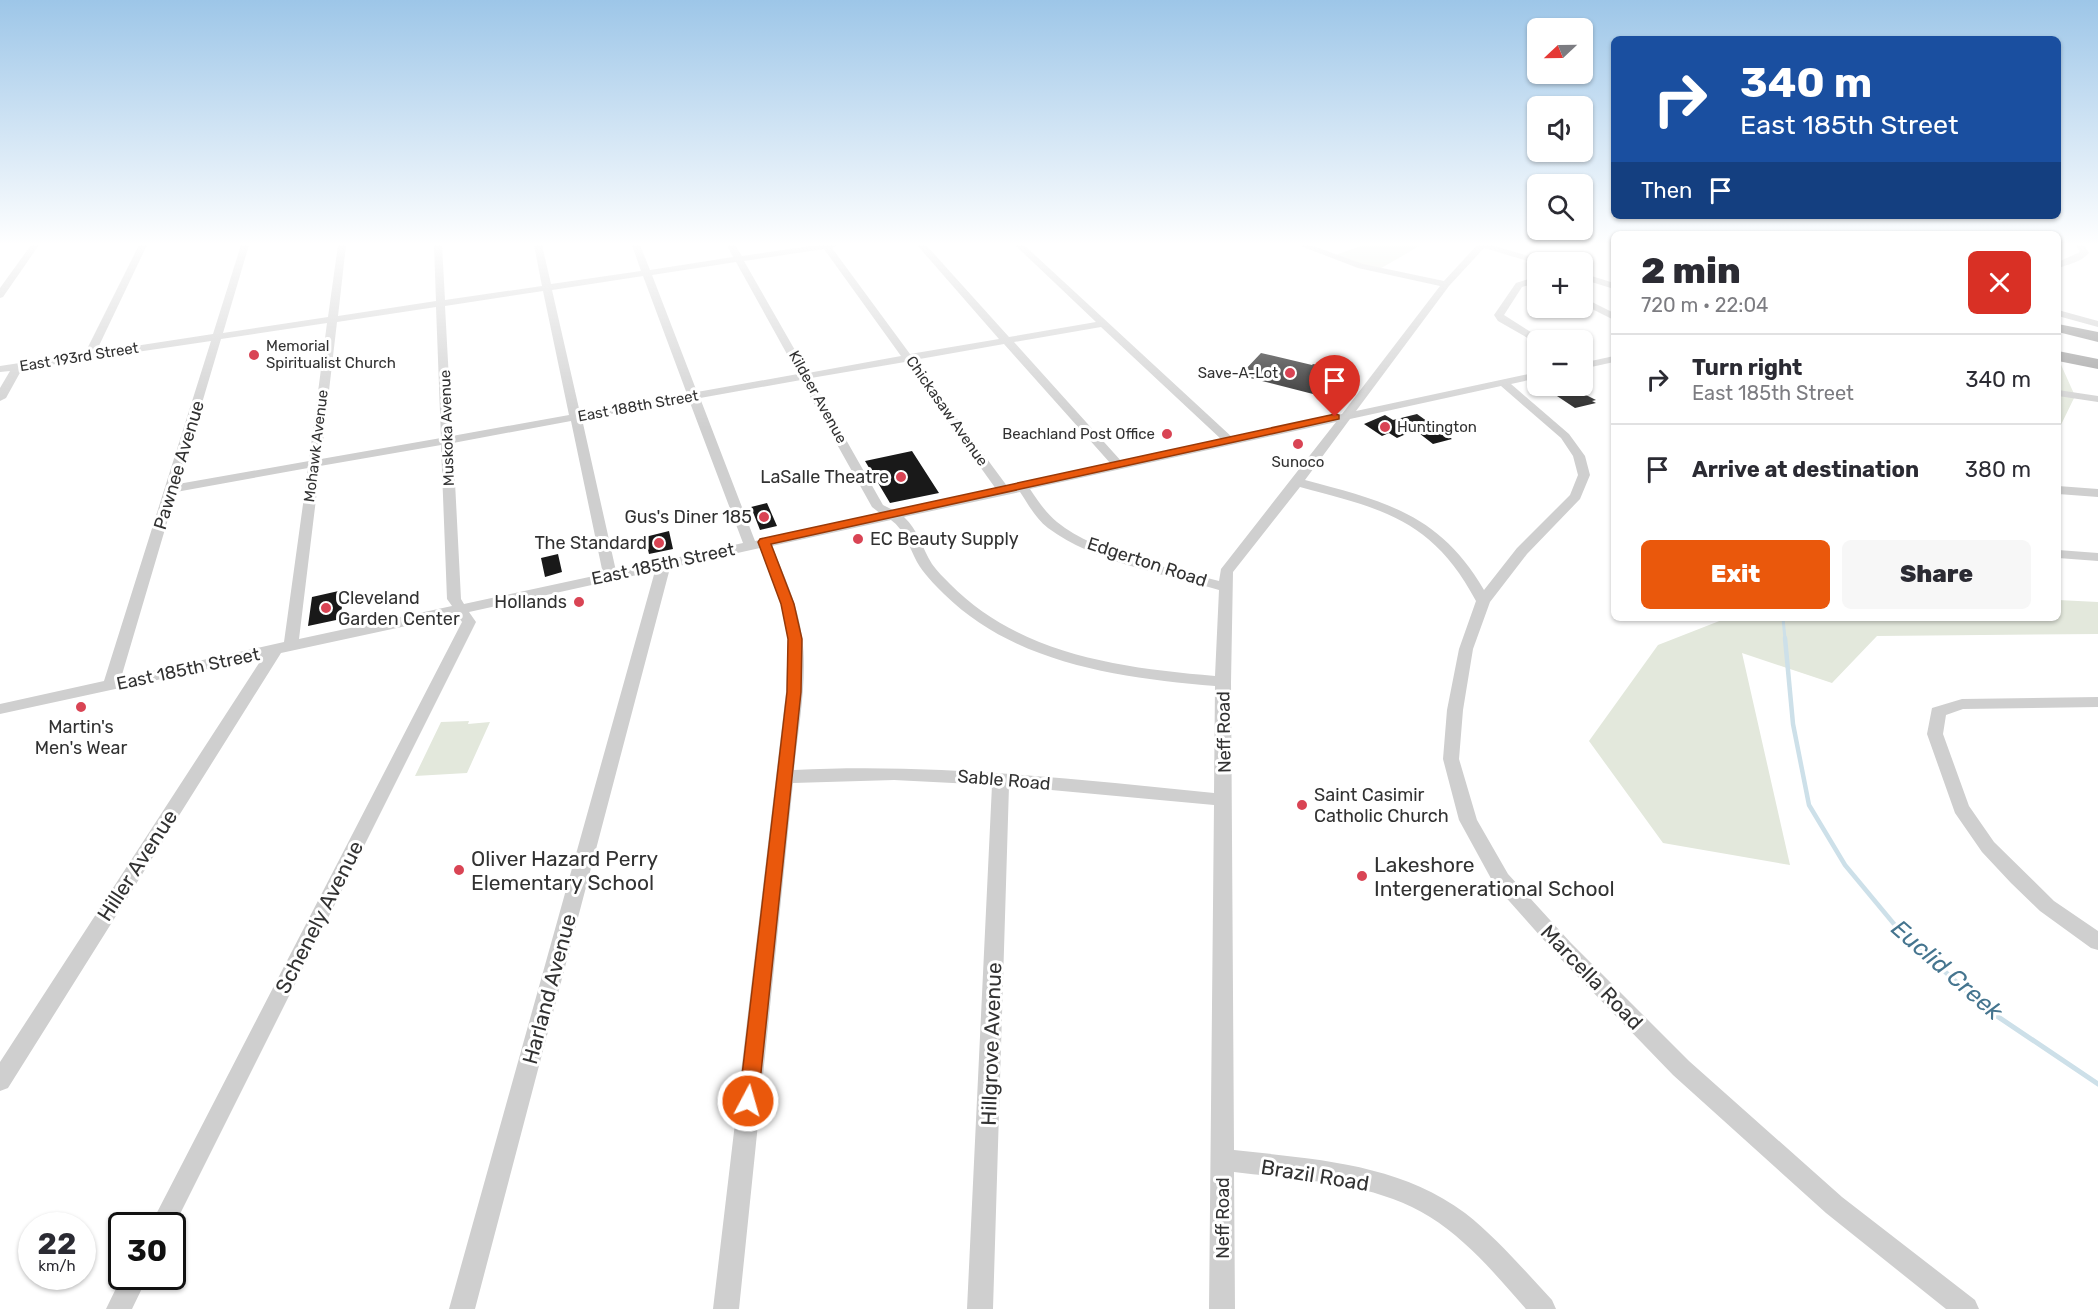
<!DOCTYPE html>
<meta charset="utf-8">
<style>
body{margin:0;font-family:Rubik,sans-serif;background:#f7f7f7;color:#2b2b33;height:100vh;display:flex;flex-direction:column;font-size:22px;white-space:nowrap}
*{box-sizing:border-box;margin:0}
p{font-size:20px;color:#7c7c81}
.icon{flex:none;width:33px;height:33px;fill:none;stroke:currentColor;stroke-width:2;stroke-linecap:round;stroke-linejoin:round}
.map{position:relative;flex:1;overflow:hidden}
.panel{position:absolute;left:1611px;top:231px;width:450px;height:390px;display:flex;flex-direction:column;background:#fff;border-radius:9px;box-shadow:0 2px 4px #0004}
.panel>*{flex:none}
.hud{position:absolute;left:1611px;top:36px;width:450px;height:183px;border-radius:9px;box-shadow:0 2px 4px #0004;background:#1a4fa0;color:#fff;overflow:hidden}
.needle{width:39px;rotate:248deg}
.tools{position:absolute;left:1527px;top:18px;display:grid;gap:12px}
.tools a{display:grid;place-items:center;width:66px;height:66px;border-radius:9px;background:#fff;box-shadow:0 2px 4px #0004;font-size:30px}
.speed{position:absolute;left:18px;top:1212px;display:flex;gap:12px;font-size:30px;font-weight:700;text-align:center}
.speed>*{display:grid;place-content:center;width:78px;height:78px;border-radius:50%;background:#fff;box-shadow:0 2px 4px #0004;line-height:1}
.speed small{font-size:15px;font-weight:400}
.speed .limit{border:3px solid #111;border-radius:9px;background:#fff;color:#111}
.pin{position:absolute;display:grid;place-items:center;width:51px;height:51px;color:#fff;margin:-62px -26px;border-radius:50% 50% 50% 0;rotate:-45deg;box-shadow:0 0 6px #0007}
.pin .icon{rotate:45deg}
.me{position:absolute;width:66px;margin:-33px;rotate:6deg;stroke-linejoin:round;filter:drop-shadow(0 0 4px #0008)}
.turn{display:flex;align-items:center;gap:21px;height:126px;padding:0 30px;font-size:27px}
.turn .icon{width:78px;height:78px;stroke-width:2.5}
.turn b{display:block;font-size:42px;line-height:51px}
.then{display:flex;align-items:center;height:57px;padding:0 30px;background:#0003;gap:12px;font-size:22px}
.round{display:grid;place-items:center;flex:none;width:63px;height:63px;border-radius:9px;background:#f7f7f7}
.head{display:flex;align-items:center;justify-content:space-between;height:102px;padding:0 30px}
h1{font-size:36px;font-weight:800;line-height:45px}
.cta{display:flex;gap:12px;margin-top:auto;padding:12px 30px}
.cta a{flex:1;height:69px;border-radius:9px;background:#ea580c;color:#fff;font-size:24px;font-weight:800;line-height:69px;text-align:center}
.cta a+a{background:#f7f7f7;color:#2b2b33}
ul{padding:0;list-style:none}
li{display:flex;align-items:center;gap:18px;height:90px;padding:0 30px;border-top:2px solid #e1e1e2}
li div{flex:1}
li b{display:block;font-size:22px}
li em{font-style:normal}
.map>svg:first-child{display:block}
</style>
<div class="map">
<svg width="2098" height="1309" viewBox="0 0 2098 1309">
<rect width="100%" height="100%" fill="#fff"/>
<path fill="#e3e8dc" d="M1363,245H1421L1378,270L1333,256Z
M2058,358L2075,396L2058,431Z
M2058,600L2098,602V634L1877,636L1832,683L1742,653L1790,865L1663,843L1589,741L1658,645L1727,618H2058Z
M469,721L468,724L490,722L467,773L415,776L441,722Z"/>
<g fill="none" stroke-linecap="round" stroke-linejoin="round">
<path stroke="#cde0e9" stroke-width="3" d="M1783,618L1785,639"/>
<path stroke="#cde0e9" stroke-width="4.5" d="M1785,638L1793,724L1809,805L1845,865L1899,930"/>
<path stroke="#cde0e9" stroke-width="5" d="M1898,929L1985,1008L2098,1084"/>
</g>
<path fill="#191919" d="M1261,353L1312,365L1313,364L1334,368L1313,394L1250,378L1252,376L1248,375L1251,372L1244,371Z
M1576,390L1596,400L1592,401L1596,403L1575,408L1554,394Z
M1417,414L1452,439L1433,444L1415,430L1397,438L1389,433L1382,436L1364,424L1385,415L1393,420Z
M912,451L939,493L890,503L865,461Z
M767,503L777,526L760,530L751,507Z
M669,531L673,549L649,554L645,537Z
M558,554L562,572L545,577L541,558Z
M343,590L341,619L308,626L312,597Z"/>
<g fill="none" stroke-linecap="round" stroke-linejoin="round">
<path fill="#cfcfcf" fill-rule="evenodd" d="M31,245H39L3,297L0,298V288Z
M139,245H147L96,352L213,334L241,245H249L223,333L328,317L338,245H346L338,316L436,301L434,245H442L445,300L542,286L534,245H542L551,284L641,271L632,245H640L650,270L733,257L727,245H735L742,256L818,245H838L832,248L910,354L999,339L917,245H926L1009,337L1096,322L1015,245H1024L1233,438L1342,414L1440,286L1358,268L1298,245H1310L1363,264L1444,281L1477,245H1491L1542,260L1543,262L1538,264L1484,248L1449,286L1356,411L1538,372V378L1511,384L1569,434L1585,456L1590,475L1580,499L1527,554L1490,602L1473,649L1463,710L1459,759L1477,820L1508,874L1571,943L1689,1061L1842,1197L1975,1300L1979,1309H1946L1826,1213L1673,1075L1557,955L1494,884L1459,820L1443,759L1447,710L1459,649L1476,601C1433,520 1383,509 1300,487L1233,572L1231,682L1234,1150C1313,1159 1399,1163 1465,1213C1497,1238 1524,1270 1552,1300L1556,1309H1526C1497,1276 1468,1241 1430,1217C1373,1181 1299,1180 1234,1172L1235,1309H1209L1214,805L1009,786L993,1309H967L992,785L894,780L793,783L739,1309H713L786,692L788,639L781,604L760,548L670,568L475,1309H449L655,571L469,612L476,622L172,1230V1226H150L462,622L457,615L281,653L8,1088L0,1091V1062L263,657L0,714V704L104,681L211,341L22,369L6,398L0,401V388L10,371L0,372V366L85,353ZM824,249L901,356L808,373L744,261ZM736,262L798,374L697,392L652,275ZM643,276L687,394L580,413L552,290ZM543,291L569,415L452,436L445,306ZM436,307L441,438L321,459L337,322ZM327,323L309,461L178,484L221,339ZM1101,327L1222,440L1122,462L1014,342ZM1004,344L1111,464L1007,486L914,360ZM905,362L996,489L895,511L883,505L811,378ZM801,380L872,507L881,514L755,541L700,398ZM1501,386L1561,438L1573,456L1578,475L1570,495L1517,548L1484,590C1440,514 1384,501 1305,480L1350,419ZM689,400L743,543L616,571L582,419ZM571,421L603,574L464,604L461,599L453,443ZM1336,422L1221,569L1219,581C1168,567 1098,555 1057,522C1046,513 1038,501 1030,489ZM441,445L447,599L452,606L299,639L320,466ZM308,468L284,642L121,678L176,492ZM1020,492C1028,504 1036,519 1048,528C1093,562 1165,574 1219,590L1215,676C1121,668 1020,655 950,584C944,578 937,571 932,564C922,548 918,530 904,517ZM891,520C905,530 909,547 917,562C924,574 934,584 944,594C1015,664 1120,678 1215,686L1214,793C1074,779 935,763 794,770C798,729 808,679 802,637C798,605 784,576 772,546Z
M2076,245H2084L2089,253C2081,262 2070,264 2058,268V262L2080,252Z
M1582,273L1614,283V289L1582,279Z
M1538,276V282L1522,287L1504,315L1542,339L1543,340H1538V344L1498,321L1494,315L1516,283Z
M1582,297L1614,313V320L1582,304Z
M2058,310L2098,321V327L2058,316Z
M1614,356V362L1582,369V363Z
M2058,390L2098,396V402L2058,396Z
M2058,486L2098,489V497L2058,494Z
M2058,550L2098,553V561L2058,558Z
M2098,697V707L1963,709L1946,715L1943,734L1969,806L1994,842L2054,901L2098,931V950L2091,948L2040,911L2011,883L1982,852L1955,813L1927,734L1932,708L1962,699Z
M122,1276H148L132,1309H106Z"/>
<path fill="#999" fill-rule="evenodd" d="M2058,324L2098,332V342L2058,332Z
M2058,351L2098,359V369L2058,361Z"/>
</g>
<linearGradient id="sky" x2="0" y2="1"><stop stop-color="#9dc6e8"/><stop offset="0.57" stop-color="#fff"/><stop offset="1" stop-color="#fff" stop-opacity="0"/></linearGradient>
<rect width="2098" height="428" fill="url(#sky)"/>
<path fill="#ea580c" stroke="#983908" stroke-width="1.5" d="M1335,414L1339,415V419L771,544L794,604L802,639L801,692L758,1101L756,1107L748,1110L741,1107L739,1101L787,692L788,639L781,604L758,542L760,539Z"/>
<g fill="#d94454" stroke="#fff" stroke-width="2">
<circle cx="254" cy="355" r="6"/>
<circle cx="1290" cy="373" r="6"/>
<circle cx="1385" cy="427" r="6"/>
<circle cx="1167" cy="434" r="6"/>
<circle cx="1298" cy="444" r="6"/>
<circle cx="901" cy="477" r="6"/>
<circle cx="764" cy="517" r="6"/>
<circle cx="858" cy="539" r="6"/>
<circle cx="659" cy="543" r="6"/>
<circle cx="579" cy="602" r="6"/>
<circle cx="326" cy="608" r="6"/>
<circle cx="81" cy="707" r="6"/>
<circle cx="1302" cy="805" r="6"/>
<circle cx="459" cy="870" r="6"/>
<circle cx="1362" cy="876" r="6"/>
</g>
<g text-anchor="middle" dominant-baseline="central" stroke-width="6" stroke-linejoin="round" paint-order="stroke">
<g font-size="15" fill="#323232" stroke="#fff" text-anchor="start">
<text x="266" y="346">Memorial<tspan x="266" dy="17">Spiritualist Church</tspan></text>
<text x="1278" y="373" text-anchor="end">Save-A-Lot</text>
<text x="1397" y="427">Huntington</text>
<text x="1155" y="434" text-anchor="end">Beachland Post Office</text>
<text x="1298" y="462" text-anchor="middle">Sunoco</text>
</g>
<g font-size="15" fill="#323232" stroke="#fff">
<text transform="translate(79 357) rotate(-9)">East 193rd Street</text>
<text transform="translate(818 397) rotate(61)">Kildeer Avenue</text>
<text transform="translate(638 406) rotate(-10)">East 188th Street</text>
<text transform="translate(947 411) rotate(55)">Chickasaw Avenue</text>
<text transform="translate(447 428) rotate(-92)">Muskoka Avenue</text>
<text transform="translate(316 446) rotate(-83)">Mohawk Avenue</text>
</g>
<g font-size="18" fill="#323232" stroke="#fff">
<text transform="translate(179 465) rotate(-73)">Pawnee Avenue</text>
<text transform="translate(1147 562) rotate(18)">Edgerton Road</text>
<text transform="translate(663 564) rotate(-12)">East 185th Street</text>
<text transform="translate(188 669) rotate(-12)">East 185th Street</text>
<text transform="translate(1224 732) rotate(-91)">Neff Road</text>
<text transform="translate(1004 780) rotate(5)">Sable Road</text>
<text transform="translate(1223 1218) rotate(-90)">Neff Road</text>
</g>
<g font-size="18" fill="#323232" stroke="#fff" text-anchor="end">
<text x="889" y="477">LaSalle Theatre</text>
<text x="752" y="517">Gus's Diner 185</text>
<text x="870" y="539" text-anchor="start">EC Beauty Supply</text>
<text x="647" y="543">The Standard</text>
<text x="338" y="598" text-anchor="start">Cleveland<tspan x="338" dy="21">Garden Center</tspan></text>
<text x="567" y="602">Hollands</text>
<text x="81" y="727" text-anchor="middle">Martin's<tspan x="81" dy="21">Men's Wear</tspan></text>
<text x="1314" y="795" text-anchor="start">Saint Casimir<tspan x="1314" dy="21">Catholic Church</tspan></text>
</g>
<g font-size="21" fill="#323232" stroke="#fff" text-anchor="start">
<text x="471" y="858">Oliver Hazard Perry<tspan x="471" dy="24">Elementary School</tspan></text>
<text x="1374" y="864">Lakeshore<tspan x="1374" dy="24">Intergenerational School</tspan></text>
</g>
<g font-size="21" fill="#323232" stroke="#fff">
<text transform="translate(137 865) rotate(-57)">Hiller Avenue</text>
<text transform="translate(319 917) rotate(-63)">Schenely Avenue</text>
<text transform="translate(1592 977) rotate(46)">Marcella Road</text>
<text transform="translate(549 989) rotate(-75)">Harland Avenue</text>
<text transform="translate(991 1044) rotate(-88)">Hillgrove Avenue</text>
<text transform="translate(1315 1175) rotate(9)">Brazil Road</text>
</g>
<g font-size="24" font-style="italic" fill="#45758f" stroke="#fff">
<text transform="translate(1947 970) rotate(41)">Euclid Creek</text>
</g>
</g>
</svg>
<div class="tools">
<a><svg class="needle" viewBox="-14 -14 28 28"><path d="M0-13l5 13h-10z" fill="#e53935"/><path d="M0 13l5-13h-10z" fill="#7c7c81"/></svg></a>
<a><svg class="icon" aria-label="sound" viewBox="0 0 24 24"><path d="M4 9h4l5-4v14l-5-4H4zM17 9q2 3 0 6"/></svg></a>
<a><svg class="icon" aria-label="search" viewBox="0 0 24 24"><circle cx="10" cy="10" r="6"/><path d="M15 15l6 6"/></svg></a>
<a>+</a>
<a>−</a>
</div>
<div class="speed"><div>22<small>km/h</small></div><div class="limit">30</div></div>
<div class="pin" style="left:1335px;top:417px;background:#d93025"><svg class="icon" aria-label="arrive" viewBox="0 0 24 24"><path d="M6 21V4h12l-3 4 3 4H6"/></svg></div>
<svg class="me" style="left:748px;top:1101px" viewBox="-20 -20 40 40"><circle r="17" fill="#ea580c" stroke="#fff" stroke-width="3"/><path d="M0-11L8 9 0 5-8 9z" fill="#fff"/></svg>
<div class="hud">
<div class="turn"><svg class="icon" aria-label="right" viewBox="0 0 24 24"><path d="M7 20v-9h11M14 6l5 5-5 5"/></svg><div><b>340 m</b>East 185th Street</div></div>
<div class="then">Then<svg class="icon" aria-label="arrive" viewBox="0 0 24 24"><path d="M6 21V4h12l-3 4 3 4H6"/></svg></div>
</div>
<section class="panel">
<div class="head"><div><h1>2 min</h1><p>720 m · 22:04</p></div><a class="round" style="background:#d93025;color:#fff"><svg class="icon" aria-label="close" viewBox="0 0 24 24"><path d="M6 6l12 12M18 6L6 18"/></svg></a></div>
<ul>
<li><svg class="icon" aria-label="right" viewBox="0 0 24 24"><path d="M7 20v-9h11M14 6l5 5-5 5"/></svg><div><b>Turn right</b><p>East 185th Street</p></div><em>340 m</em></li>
<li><svg class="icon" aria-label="arrive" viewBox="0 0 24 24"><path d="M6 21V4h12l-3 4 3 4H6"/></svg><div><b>Arrive at destination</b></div><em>380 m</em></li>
</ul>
<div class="cta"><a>Exit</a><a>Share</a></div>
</section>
</div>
